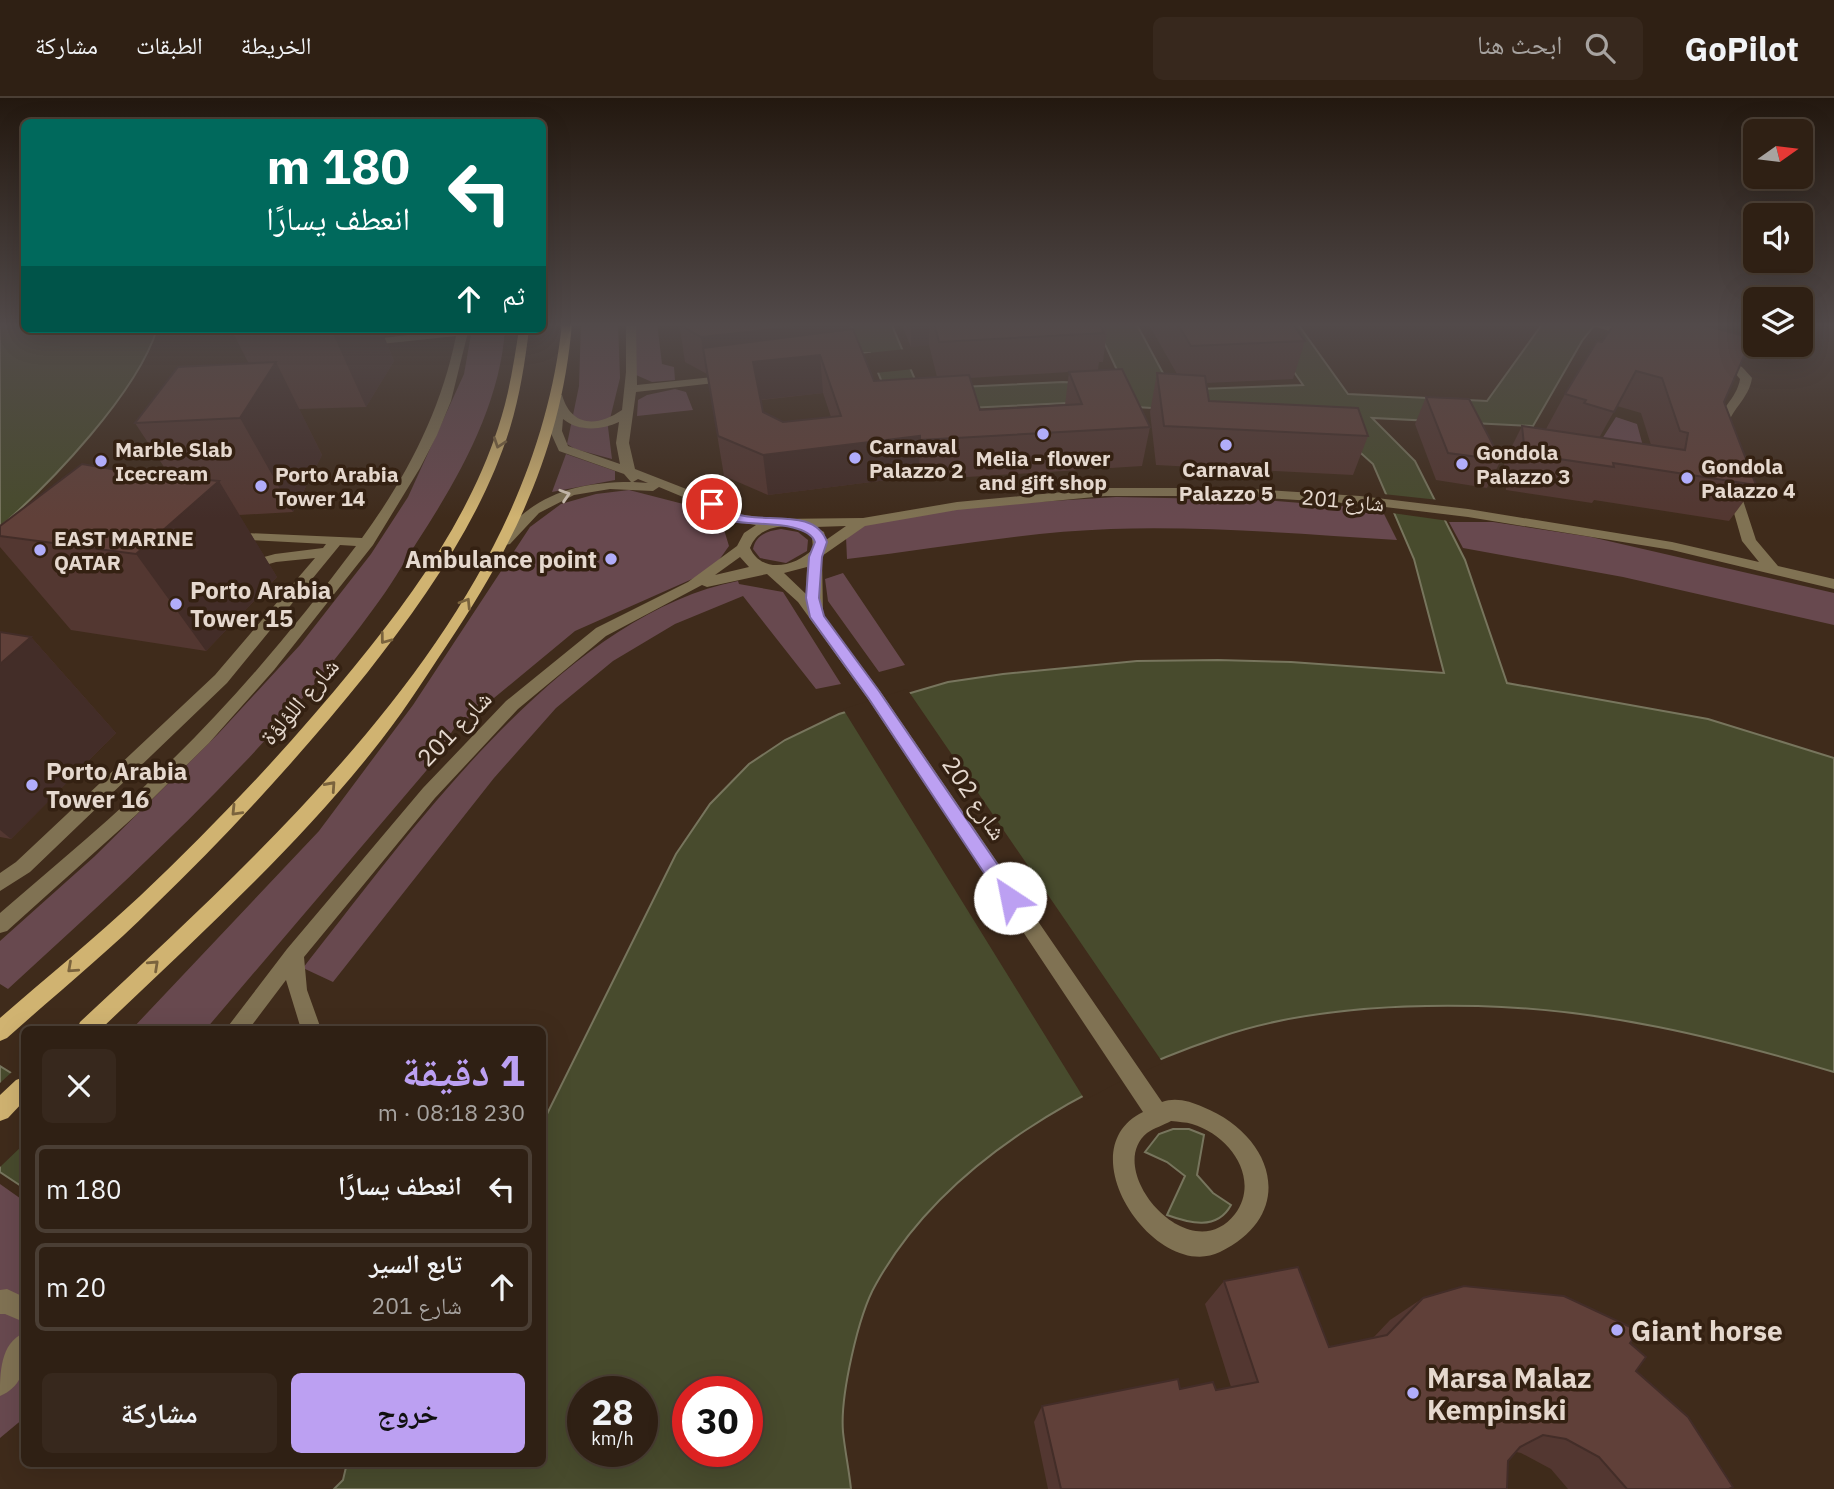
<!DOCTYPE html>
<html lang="ar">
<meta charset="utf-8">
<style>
body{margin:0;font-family:"IBM Plex Sans","Noto Naskh Arabic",sans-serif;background:#37281d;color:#f1f3f6;direction:rtl;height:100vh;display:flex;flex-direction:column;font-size:26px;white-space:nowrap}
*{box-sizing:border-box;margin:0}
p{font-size:23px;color:#a7a3a0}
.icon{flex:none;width:38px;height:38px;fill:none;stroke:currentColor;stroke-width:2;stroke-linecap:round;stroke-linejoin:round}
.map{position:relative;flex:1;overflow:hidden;direction:ltr}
.drawer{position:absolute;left:21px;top:928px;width:525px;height:441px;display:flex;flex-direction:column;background:#2f2014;border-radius:10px;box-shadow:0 7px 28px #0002,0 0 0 2px #4a3e34;direction:rtl}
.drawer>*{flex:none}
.hud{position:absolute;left:21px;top:21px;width:525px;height:214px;border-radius:10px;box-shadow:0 7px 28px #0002,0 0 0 2px #4a3e34;direction:rtl;background:#00695c;color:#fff;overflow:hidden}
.needle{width:46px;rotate:76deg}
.buttons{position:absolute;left:1743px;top:21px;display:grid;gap:14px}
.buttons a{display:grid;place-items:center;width:70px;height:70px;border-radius:10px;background:#2f2014;box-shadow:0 7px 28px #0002,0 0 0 2px #4a3e34;font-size:35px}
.speed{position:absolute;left:567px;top:1278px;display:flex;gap:14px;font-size:35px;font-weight:700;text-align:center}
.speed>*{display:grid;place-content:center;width:91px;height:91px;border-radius:50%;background:#2f2014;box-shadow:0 7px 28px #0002,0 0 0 2px #4a3e34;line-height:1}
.speed small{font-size:18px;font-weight:400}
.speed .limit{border:10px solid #d22;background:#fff;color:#111}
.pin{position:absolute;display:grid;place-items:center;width:60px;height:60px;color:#fff;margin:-30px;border:4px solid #fff;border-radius:50%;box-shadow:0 2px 7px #0007}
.me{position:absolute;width:77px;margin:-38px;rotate:326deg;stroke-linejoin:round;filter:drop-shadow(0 0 5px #0008)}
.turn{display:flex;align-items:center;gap:24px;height:147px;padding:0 21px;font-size:32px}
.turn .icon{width:91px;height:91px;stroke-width:2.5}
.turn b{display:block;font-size:49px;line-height:60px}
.then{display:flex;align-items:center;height:66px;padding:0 21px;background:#0003;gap:14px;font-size:26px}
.round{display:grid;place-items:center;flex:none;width:74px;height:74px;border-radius:10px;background:#37281d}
.summary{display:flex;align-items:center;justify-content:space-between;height:119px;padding:0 21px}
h1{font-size:42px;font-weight:700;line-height:52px;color:#bca0f2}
.primary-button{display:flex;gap:14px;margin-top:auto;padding:14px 21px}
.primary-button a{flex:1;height:80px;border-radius:10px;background:#bca0f2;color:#111;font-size:28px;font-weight:700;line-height:80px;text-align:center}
.primary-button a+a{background:#37281d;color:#f1f3f6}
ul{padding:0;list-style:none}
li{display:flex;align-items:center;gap:21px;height:88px;margin:0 14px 10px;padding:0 7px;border:4px solid #4a3e34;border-radius:10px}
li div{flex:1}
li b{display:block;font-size:26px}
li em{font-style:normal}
header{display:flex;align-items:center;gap:42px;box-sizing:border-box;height:98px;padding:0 35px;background:#2f2014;border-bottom:2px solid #4a3e34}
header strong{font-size:33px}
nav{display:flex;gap:38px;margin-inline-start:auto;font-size:24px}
.search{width:490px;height:63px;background:#37281d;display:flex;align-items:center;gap:18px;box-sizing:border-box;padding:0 24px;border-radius:10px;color:#a7a3a0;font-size:26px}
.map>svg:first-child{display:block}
</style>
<header>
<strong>GoPilot</strong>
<div class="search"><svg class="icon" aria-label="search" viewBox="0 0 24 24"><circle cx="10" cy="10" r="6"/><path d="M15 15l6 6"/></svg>ابحث هنا</div>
<nav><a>الخريطة</a><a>الطبقات</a><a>مشاركة</a></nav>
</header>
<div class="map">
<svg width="1834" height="1391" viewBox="0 0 1834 1391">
<rect width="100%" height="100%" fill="#3f2b1b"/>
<path fill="#68494f" d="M581,225H618L620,280L608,329L612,361L575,351L567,346L579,288Z
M635,225H657L662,266L674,269L675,282L652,284L636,277Z
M472,231H505C500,308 458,381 417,444C403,466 390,489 374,510C270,653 138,772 8,891L0,886V843L95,758L218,636L300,547L371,456L408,399L464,276Z
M675,291L686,294L693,312L637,318L638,302L647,297Z
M1616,319L1637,326L1652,381L1602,341Z
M566,356L615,373V382L552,394Z
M629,392L695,409L722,425L729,448L719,462L699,478L575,533L471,619L457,626L426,673L206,931H132L319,733L413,607L530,429L561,406L596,396Z
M1116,399L1265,402L1351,409L1353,412L1384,416L1397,442C1301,436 1206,428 1111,431C1022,434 935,451 847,461L846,439L868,425L986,407Z
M1449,424H1493L1591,439L1834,495V527L1623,479L1463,450Z
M781,431L798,434L808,442L807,453L786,465L760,460L753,451C756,436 768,433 781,431Z
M843,475L905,567L879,574L828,503L825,481Z
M738,483L739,486L783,494L841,586L816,591L743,498L675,526L613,563L556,610L494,680L333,884L303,870C409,736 562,517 738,483Z
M0,1086L24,1103V1320L0,1340Z"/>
<path fill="#484b2d" stroke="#77755d" stroke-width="2" fill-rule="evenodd" d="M0,225H24V231H157C137,295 51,385 0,429Z
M850,225H891L919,291L1063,284L1124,287L1095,225H1136L1172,292L1303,287L1260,225H1297L1348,296L1487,303L1543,225H1596L1582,243L1533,328L1372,320L1415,363L1465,462L1507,585L1708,621L1834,660V974C1716,939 1602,911 1478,908C1394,906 1301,911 1220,939C1090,983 945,1062 876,1186C858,1217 840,1299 843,1334C845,1353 849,1372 851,1391H334L343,1382L347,1365H542L543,1024L676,756L710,706L749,666L785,642L839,616L948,584L1003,576L1137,563L1218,562L1291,564L1444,575L1414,461L1373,366L1322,320L1067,305L927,312L886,294L870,255H862ZM583,1293H642V1353H583ZM688,1293H747V1353H688Z
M0,968L24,983V1090L0,1074Z
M1173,1031H1189L1204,1037L1197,1077L1213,1095L1231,1107C1217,1133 1189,1125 1167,1117L1185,1078L1167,1064L1145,1054L1159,1036Z"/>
<path fill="#3f2b1b" d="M906,251L914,271L875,275L868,258L859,256Z
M1383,396L1439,402L1449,423L1392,415Z
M907,591L1163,965L1123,982L1085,1002L843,611Z
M14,972L24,979V1046L0,1069V985Z"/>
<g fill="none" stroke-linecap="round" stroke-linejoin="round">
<path fill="#807253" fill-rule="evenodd" d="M626,225H636L637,287L732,277L738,280L732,283L636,294L629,345L635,371L717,403L737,416L774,421L863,420L957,404L1105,390H1237L1360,398L1468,411L1672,444L1759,464L1742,443L1726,387L1732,383L1738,387L1756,442L1778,468L1834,481V491L1672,452L1468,419L1360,406L1237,398H1105L957,412L865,428L822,458L823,517L880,593L1162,1004C1175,999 1190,1003 1203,1009C1273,1037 1299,1115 1220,1154C1156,1185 1065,1052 1143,1014L868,601L798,504L767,476L707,489L702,487L606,538L518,611L435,700L304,859L307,892L321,931H301L286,882L249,931H226L287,851L423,690L506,603L596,530L688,484L737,448L744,435L756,427L728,422L707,409L659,389L653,393L610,391L574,397L539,415L510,446L505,447L498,443C531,397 576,384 631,384L624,376L559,353L550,333L554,297H562C571,328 596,330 622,312L626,274ZM563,321C579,334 601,332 619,324L616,345L620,366L568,348L562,333ZM638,381L648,385L633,384ZM786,428L799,430L812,439L813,451C795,469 762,476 750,450C756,434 770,429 786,428ZM846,428L826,442L824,434L815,429ZM740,459L749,469L715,477ZM807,469L806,496L784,475ZM1171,1023C1178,1024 1186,1024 1192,1026C1230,1037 1261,1081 1235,1116C1190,1174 1102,1072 1147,1035C1154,1030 1164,1027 1171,1023Z
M1583,225H1602L1638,237L1633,240Z
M458,231H468V234L451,303L437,337L420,370L373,447L274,572L209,645L135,718L7,833L0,835V815C58,765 117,716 172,662C239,597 300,523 356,448L340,447L227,585L30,774L0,793V775L16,764L215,577L315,460L276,464L244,473L239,472V466L275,456L323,450L326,446L228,441L221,437L223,434L362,440C407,378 441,313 456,238L362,248L358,247V243Z
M1713,257C1729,255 1742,268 1752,280C1749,301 1730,312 1726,332L1720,336L1714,332C1718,312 1737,301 1740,281L1730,269L1713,261Z
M7,1191L24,1199V1224L5,1216H0V1192Z
M24,1235C26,1261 27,1287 0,1298C0,1276 0,1245 24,1235Z"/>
<path fill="#d0b371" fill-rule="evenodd" d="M562,225H572C562,348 515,446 447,547C423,583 399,621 371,655C292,754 193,843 101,931H77L80,924C280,736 532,516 562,225Z
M519,231H529C525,264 520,297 510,330C482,420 425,501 367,575C301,657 229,736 153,809C107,855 56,896 7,940L0,943V920C47,879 95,840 140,798C216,726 288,650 354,569C413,497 469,419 498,330C509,297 514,264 519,231Z
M24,979V1003L8,1020L0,1023V997L16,982Z"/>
</g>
<path fill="#533731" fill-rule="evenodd" d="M679,225L850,232L874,283L937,279L929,247L911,249L901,225H1108L1103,264H1099L1098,272L1150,329L1142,368L920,382L919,378L768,397L724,378L707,276L685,264ZM1069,274L1065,307L980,312L970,280ZM823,295L831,319L783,324L763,314L761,302Z
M1148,225H1292L1305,243L1293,281L1206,285L1209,303L1368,338L1353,377L1156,367L1150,314L1157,275L1177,276Z
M1316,225H1390L1318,228Z
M231,231H381L394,263L366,309L299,311L322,357L293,414L239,417L277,479L206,553L71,532L0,449V428L135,375L170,378L135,325L249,266Z
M1597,243L1724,304L1756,387L1729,423L1594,402L1592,405L1506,392L1504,364L1522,328L1551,333L1546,331L1565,296ZM1617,308L1641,315L1651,347L1599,340Z
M1426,299L1501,362L1487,390L1436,382L1415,326Z
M0,534L31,539L116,635L11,741L0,739Z
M1224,1183L1329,1249L1373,1240L1390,1222L1423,1200L1630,1245L1636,1273L1729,1391H1568L1551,1371L1521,1355L1516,1354L1508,1363L1507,1391H1048L1034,1324L1042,1308L1180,1291L1216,1292L1231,1289L1205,1206Z"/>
<path fill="#432d28" d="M834,225H850L852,261L820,257L823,295L758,302L707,276L701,239Z
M911,225H929V247L911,249Z
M331,231H381L394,263L366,309Z
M276,264L322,357L293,414L240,320Z
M920,338L919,378L768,397L763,357Z
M219,383L277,479L206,553L136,456Z
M31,539L116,635L11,741L0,732V566Z"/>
<path fill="#604039" stroke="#432d28" stroke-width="2" fill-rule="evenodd" d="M679,225H834L701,239L679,227Z
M934,225H1108L1109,226L1100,227L1104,235L939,244Z
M1177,225H1292L1305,243L1191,248Z
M1615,225H1696L1752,240L1724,304L1756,387L1613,365L1614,369L1525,356L1522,328L1685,352L1688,335L1680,333L1662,280L1636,273L1614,314L1584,305L1586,302L1565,296L1597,243L1602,244Z
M853,231L874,283L969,277L980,312L1082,306L1069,274L1122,271L1150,329L920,342V338L763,357L718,338L703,250ZM820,257L841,318L783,324L763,314L753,264Z
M276,264L240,320L135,325L178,269Z
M1157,275L1205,278L1209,303L1358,310L1368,338L1164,328Z
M1426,299L1469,301L1501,362L1448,355Z
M82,366L135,375L219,383L136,456L0,438V428Z
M0,534L31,539L0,566Z
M1298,1169L1329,1249L1387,1237L1423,1200L1464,1188L1564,1198L1639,1233L1630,1245L1646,1259L1636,1273L1688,1319L1733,1389L1729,1391H1627L1599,1359L1566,1341L1543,1337L1520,1349L1508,1363L1507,1391H1061L1042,1308L1178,1281L1180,1291L1213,1284L1216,1292L1258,1284L1224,1183Z"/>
<defs><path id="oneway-chevron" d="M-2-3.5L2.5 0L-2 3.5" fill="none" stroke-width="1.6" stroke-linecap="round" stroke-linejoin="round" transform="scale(1.75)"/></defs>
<g stroke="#7a633d">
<use href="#oneway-chevron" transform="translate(499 345) rotate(109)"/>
<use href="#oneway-chevron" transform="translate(466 505) rotate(-58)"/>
<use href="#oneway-chevron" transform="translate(385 541) rotate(127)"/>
<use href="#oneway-chevron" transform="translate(331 688) rotate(-48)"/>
<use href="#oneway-chevron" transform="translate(236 713) rotate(134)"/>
<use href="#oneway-chevron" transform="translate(154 867) rotate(-43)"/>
<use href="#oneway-chevron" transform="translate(72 870) rotate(138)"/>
</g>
<use stroke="#d1c4b5" href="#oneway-chevron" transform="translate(565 397) rotate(-18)"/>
<linearGradient id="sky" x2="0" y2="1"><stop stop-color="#23180f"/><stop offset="0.54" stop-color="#524a4a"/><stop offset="1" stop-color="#524a4a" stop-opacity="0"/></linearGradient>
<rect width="1834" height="420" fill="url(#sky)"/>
<path fill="#bca0f2" stroke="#7a689d" stroke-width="2" d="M712,403C721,405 727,413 736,416C764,426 815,409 827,444L822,459L819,500L824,518L879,593L1017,795L1019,800L1017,805L1010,807L1004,805L869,601L810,519L806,500L809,459L815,444C807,422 753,428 732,423C723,420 715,414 707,409L706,406Z"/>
<g fill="#b1adfa" stroke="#342112" stroke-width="2.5">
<circle cx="1043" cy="336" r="7"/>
<circle cx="1226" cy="347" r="7"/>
<circle cx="855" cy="360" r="7"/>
<circle cx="101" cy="363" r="7"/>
<circle cx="1462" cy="366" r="7"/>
<circle cx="1687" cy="380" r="7"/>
<circle cx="261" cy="388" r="7"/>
<circle cx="40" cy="452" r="7"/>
<circle cx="611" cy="461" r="7"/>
<circle cx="176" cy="506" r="7"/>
<circle cx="32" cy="687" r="7"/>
<circle cx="1617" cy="1232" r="7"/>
<circle cx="1413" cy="1295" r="7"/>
</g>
<g text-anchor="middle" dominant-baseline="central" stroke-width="7" stroke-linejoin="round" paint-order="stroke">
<g font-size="21" font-weight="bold" fill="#e5d8ce" stroke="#342112" text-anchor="start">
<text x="869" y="348">Carnaval<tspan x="869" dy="24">Palazzo 2</tspan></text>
<text x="115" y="351">Marble Slab<tspan x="115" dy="24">Icecream</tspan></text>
<text x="1476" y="354">Gondola<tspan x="1476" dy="24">Palazzo 3</tspan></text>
<text x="1043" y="360" text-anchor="middle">Melia - flower<tspan x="1043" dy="24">and gift shop</tspan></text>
<text x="1701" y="368">Gondola<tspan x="1701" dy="24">Palazzo 4</tspan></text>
<text x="1226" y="371" text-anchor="middle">Carnaval<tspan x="1226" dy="24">Palazzo 5</tspan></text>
<text x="275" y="376">Porto Arabia<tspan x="275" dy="24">Tower 14</tspan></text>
<text x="54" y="440">EAST MARINE<tspan x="54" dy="24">QATAR</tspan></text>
</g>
<g font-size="21" fill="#e5d8ce" stroke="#342112">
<text transform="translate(1343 402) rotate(5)">شارع 201</text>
</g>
<g font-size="24" font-weight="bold" fill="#e5d8ce" stroke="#342112" text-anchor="start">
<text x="597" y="461" text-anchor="end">Ambulance point</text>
<text x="190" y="492">Porto Arabia<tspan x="190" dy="28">Tower 15</tspan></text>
<text x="46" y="673">Porto Arabia<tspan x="46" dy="28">Tower 16</tspan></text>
</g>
<g font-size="24" fill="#e5d8ce" stroke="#342112">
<text transform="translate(299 603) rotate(-49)">شارع اللؤلؤة</text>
<text transform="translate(454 630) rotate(-46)">شارع 201</text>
<text transform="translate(975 700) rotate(56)">شارع 202</text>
</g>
<g font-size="28" font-weight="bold" fill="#e5d8ce" stroke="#342112" text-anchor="start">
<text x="1631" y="1232">Giant horse</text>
<text x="1427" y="1279">Marsa Malaz<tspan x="1427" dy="32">Kempinski</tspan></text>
</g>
</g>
</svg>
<div class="buttons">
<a><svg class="needle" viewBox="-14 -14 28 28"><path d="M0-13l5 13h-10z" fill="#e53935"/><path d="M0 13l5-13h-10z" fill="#a7a3a0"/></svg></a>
<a><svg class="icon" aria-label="sound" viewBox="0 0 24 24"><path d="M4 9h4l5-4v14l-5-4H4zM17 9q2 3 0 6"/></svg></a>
<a><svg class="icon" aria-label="layers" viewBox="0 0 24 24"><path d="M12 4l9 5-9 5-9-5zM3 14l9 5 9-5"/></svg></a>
</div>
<div class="speed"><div>28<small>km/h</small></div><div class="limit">30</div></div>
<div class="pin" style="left:712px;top:406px;background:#d93025"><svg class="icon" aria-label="arrive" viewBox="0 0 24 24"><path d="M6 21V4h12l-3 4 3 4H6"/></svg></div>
<svg class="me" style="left:1010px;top:800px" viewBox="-20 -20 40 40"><circle r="19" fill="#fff"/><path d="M0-13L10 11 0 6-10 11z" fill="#bca0f2"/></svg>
<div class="hud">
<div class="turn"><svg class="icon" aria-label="left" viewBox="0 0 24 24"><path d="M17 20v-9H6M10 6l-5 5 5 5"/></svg><div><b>180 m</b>انعطف يسارًا</div></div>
<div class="then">ثم<svg class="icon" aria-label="ahead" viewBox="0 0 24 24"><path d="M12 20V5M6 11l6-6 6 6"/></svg></div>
</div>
<section class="drawer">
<div class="summary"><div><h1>1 دقيقة</h1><p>230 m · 08:18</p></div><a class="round"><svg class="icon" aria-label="close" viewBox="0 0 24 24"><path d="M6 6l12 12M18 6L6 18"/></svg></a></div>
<ul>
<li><svg class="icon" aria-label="left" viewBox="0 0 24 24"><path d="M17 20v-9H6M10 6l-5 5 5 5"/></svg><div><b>انعطف يسارًا</b></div><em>180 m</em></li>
<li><svg class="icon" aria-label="ahead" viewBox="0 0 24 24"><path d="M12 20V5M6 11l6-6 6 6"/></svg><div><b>تابع السير</b><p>شارع 201</p></div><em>20 m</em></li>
</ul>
<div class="primary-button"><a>خروج</a><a>مشاركة</a></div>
</section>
</div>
